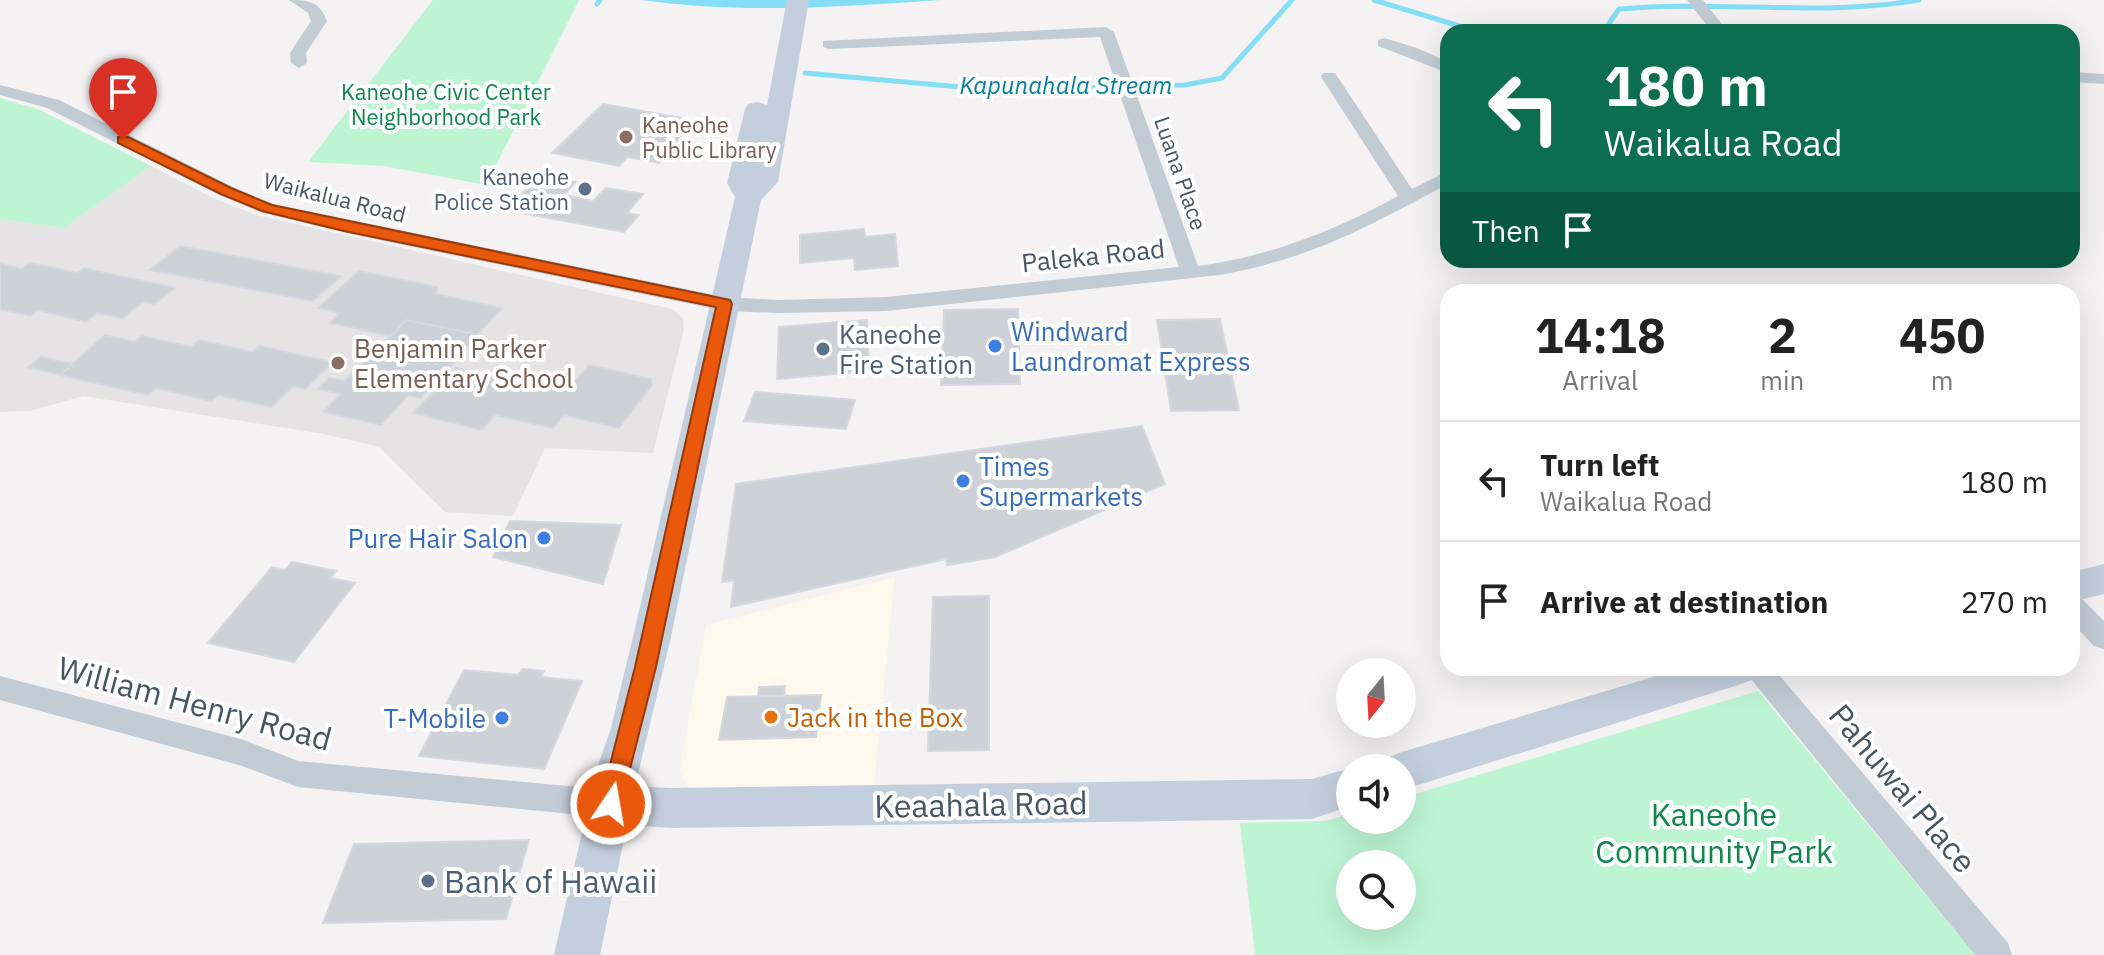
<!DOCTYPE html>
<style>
body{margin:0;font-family:"IBM Plex Sans",sans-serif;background:#f6f6f6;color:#222;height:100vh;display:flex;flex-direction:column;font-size:30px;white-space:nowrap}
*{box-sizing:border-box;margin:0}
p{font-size:26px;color:#767676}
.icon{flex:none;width:44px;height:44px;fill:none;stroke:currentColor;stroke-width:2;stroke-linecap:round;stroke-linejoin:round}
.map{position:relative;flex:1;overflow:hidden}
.drawer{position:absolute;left:1440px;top:284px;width:640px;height:392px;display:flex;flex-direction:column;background:#fff;border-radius:24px;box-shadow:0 8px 32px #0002}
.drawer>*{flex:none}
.banner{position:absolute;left:1440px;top:24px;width:640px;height:244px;border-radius:24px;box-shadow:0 8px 32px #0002;background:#0b6e4f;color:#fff;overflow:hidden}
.needle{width:52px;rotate:198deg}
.controls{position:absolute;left:1336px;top:658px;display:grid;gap:16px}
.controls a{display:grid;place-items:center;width:80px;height:80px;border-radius:50%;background:#fff;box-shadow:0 8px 32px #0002;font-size:40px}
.pin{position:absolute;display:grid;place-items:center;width:68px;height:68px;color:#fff;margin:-82px -34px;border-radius:50% 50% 50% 0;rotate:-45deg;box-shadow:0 0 8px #0007}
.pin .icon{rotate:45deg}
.me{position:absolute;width:88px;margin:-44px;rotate:12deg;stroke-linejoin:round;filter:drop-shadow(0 0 6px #0008)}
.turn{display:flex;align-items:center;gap:28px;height:168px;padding:0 32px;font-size:36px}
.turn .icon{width:104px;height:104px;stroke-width:2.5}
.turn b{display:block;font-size:56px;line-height:68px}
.then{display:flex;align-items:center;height:76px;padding:0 32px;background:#0003;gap:16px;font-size:30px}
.eta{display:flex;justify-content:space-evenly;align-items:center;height:136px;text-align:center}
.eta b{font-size:48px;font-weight:700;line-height:56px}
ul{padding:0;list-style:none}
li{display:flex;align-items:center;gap:24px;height:120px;padding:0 32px;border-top:2px solid #e0e0e0}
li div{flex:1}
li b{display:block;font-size:30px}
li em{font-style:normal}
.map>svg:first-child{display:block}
</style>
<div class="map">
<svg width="2104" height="955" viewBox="0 0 2104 955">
<rect width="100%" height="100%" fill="#f4f2f2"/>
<path fill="#fef9ec" d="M895,577L874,787L696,790L688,787L679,771L706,625Z"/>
<path fill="#e5e3e4" d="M151,166L213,198L256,215L672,309L683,318L684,330L653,453L545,448L513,516L445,512L379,447L324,434L83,396L30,411L0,412V219L64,228Z"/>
<path fill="#bdf5d3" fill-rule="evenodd" d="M433,0H579L486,185L384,166L308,162Z
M0,98L40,110L151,166L64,228L0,219Z
M1758,691L1975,955H1255L1240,823L1326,821L1350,814V820H1402V798ZM1350,864H1402V916H1350Z"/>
<path fill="#86def6" d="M642,0H940C841,7 740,14 642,0Z"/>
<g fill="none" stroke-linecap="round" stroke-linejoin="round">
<path stroke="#86def6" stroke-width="5" d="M1374,0L1479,32
M597,4L600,0
M1603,32L1619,9C1719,0 1819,17 1919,0
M805,73L994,90L1185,85L1222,78L1292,0"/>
</g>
<path fill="#ced1d8" stroke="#d5d8de" stroke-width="2" d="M603,104L698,121L659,163L627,157L619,166L552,153Z
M549,177L576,182L564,195L593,201L606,188L643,194L627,213L639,215L624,232L506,210L529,187L538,189Z
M864,229L865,237L895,234L898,266L855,270L854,258L800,263V235Z
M180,246L341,276L313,301L150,270Z
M30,263L77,273L84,268L175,288L154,304L143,302L122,318L97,313L86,322L38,310L30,316L0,309V264L22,269Z
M359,271L437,287L436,294L502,308L477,335L406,320L391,336L330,323L340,313L318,308Z
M1018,309L1020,384L941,385L944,310Z
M1220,319L1239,410L1171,411L1157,320Z
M406,320L474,334L472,337L476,338L421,398L408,395L381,425L323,412L341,394L318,389L329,378L345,381Z
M867,320L869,371L777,379L779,327Z
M105,335L134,342L142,336L191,347L199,340L253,352L259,346L333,362L305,389L293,386L272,407L218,395L211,401L156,388L148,395L60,375Z
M41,357L73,364L60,375L28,367Z
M589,365L651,379L652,385L619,428L564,415L553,428L495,415L482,430L413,413L456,368L516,382L523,373L573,384Z
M755,392L855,400L846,429L744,421Z
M1142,426L1165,484L995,557L947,565L946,559L731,607L734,580L722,582L736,484Z
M510,521L621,525L603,584L493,557Z
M292,562L336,571L330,578L355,583L294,662L208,643L272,567L285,570Z
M989,596V750L928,751L933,597Z
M522,669L544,671L541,677L582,681L544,769L419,756L464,670L519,675Z
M785,686L784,696H758L759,687Z
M821,695L816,737L719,740L727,697Z
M529,840L506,919L323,923L354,844Z"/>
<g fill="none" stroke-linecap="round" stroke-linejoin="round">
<path fill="#c2ccd5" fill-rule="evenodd" d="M289,0C309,0 320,2 327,21L306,53L307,63L299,68L291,63L290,53L311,21L308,13Z
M1687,0H1703L1728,32H1712Z
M1106,27L1114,32L1198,266C1271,256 1334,231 1398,196L1321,77L1323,73H1335L1412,189L1448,171V184C1367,227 1313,258 1220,275L886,311L779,313L725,311L360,236L260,212L219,195L47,108L0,95V85L59,100L233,187L273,204L725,297L779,300L886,297L1179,267L1100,37L829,49L823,47V41Z
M1384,38L1417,48L1448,62V73L1378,46V40Z
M2072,72L2104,74V84L2072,82Z
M2072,595L2081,598L2104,621V649L2094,646L2072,623Z
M1742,668H1773L2008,943L2012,955H1975Z
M0,676L241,739L298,761L611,790L622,794L626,804L622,814L611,818L298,787L239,765L0,700Z"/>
<path fill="#c3cfdc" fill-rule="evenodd" d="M787,0H809L778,182L761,200L671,637L635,786L670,788L1312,779L1350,768V806L1312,819L670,828L627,825L600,955H554L596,771L611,728L633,637L735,197L727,183L745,109L748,104L757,102L767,105Z
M2104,564V594L2072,602V572Z
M1683,668H1757L1752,680L1738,685L1402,790V768H1383L1387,758L1402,752Z"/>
</g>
<path fill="#ea580c" stroke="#983908" stroke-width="2" d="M118,137H128L231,188L272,205L730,300L732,304L656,667L619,812L611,815L603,812L600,804L635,667L716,307L344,231L262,211L221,194L118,143Z"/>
<g fill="#8d6e63" stroke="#fff" stroke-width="3">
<circle cx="626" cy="137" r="8"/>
<circle cx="338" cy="363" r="8"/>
</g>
<g fill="#5c6f8a" stroke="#fff" stroke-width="3">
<circle cx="585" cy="189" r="8"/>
<circle cx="823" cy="349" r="8"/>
<circle cx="428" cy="881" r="8"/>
</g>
<g fill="#3f7fe0" stroke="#fff" stroke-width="3">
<circle cx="995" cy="346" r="8"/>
<circle cx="963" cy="481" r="8"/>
<circle cx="544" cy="538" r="8"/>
<circle cx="502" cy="718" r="8"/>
</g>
<circle fill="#e8710a" stroke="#fff" stroke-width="3" cx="771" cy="717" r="8"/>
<g text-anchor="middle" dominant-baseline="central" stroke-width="8" stroke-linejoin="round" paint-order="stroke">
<g font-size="22" fill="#0d884c" stroke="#fff">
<text x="446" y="91">Kaneohe Civic Center<tspan x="446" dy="25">Neighborhood Park</tspan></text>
</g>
<g font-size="22" fill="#785e54" stroke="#fff" text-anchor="start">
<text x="642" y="124">Kaneohe<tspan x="642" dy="25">Public Library</tspan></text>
</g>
<g font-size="22" fill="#475562" stroke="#fff">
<text transform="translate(1181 173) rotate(71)">Luana Place</text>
<text transform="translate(335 197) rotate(14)">Waikalua Road</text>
</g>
<g font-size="22" fill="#4e5e75" stroke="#fff" text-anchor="end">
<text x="569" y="176">Kaneohe<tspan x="569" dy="25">Police Station</tspan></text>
</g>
<g font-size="24" font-style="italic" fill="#0380a2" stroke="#fff">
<text x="1066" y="85">Kapunahala Stream</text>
</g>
<g font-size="26" fill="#475562" stroke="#fff">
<text transform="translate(1093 255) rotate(-6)">Paleka Road</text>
</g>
<g font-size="26" fill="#366cbe" stroke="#fff" text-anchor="start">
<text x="1011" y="331">Windward<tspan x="1011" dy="30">Laundromat Express</tspan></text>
<text x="979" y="466">Times<tspan x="979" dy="30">Supermarkets</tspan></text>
<text x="528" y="538" text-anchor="end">Pure Hair Salon</text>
<text x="486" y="718" text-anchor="end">T-Mobile</text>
</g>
<g font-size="26" fill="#4e5e75" stroke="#fff" text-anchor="start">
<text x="839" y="334">Kaneohe<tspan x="839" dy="30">Fire Station</tspan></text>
</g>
<g font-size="26" fill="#785e54" stroke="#fff" text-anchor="start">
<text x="354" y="348">Benjamin Parker<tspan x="354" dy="30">Elementary School</tspan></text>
</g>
<g font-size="26" fill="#c56008" stroke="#fff" text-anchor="start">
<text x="787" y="717">Jack in the Box</text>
</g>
<g font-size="32" fill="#475562" stroke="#fff">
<text transform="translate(195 703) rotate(15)">William Henry Road</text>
<text transform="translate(1903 788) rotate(50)">Pahuwai Place</text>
<text transform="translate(981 804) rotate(-1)">Keaahala Road</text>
</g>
<g font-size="32" fill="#0d884c" stroke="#fff">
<text x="1714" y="814">Kaneohe<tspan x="1714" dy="37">Community Park</tspan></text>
</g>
<g font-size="32" fill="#4e5e75" stroke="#fff" text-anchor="start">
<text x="444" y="881">Bank of Hawaii</text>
</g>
</g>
</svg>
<div class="controls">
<a><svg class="needle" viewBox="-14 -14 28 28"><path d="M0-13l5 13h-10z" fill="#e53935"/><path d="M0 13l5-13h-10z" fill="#767676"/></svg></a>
<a><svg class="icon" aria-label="sound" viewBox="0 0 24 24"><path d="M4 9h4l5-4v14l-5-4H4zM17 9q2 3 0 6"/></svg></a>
<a><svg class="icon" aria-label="search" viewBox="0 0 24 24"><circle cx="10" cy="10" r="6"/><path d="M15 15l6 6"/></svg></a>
</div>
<div class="pin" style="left:123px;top:140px;background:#d93025"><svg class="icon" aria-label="arrive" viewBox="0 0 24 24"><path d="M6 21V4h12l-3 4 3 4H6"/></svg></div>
<svg class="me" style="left:611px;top:804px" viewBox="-20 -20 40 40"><circle r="17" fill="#ea580c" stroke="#fff" stroke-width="3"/><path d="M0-11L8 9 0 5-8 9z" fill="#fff"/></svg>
<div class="banner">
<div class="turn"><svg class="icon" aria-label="left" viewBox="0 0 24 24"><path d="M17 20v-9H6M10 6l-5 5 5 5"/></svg><div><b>180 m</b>Waikalua Road</div></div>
<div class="then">Then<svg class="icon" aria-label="arrive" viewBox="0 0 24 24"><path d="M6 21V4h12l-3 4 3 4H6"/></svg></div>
</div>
<section class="drawer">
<div class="eta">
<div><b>14:18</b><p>Arrival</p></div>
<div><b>2</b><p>min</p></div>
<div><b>450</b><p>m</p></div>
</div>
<ul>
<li><svg class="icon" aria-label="left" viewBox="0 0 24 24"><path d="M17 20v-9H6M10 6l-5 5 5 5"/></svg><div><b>Turn left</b><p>Waikalua Road</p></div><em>180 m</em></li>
<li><svg class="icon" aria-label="arrive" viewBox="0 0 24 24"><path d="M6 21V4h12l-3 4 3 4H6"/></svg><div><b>Arrive at destination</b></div><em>270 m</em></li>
</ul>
</section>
</div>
